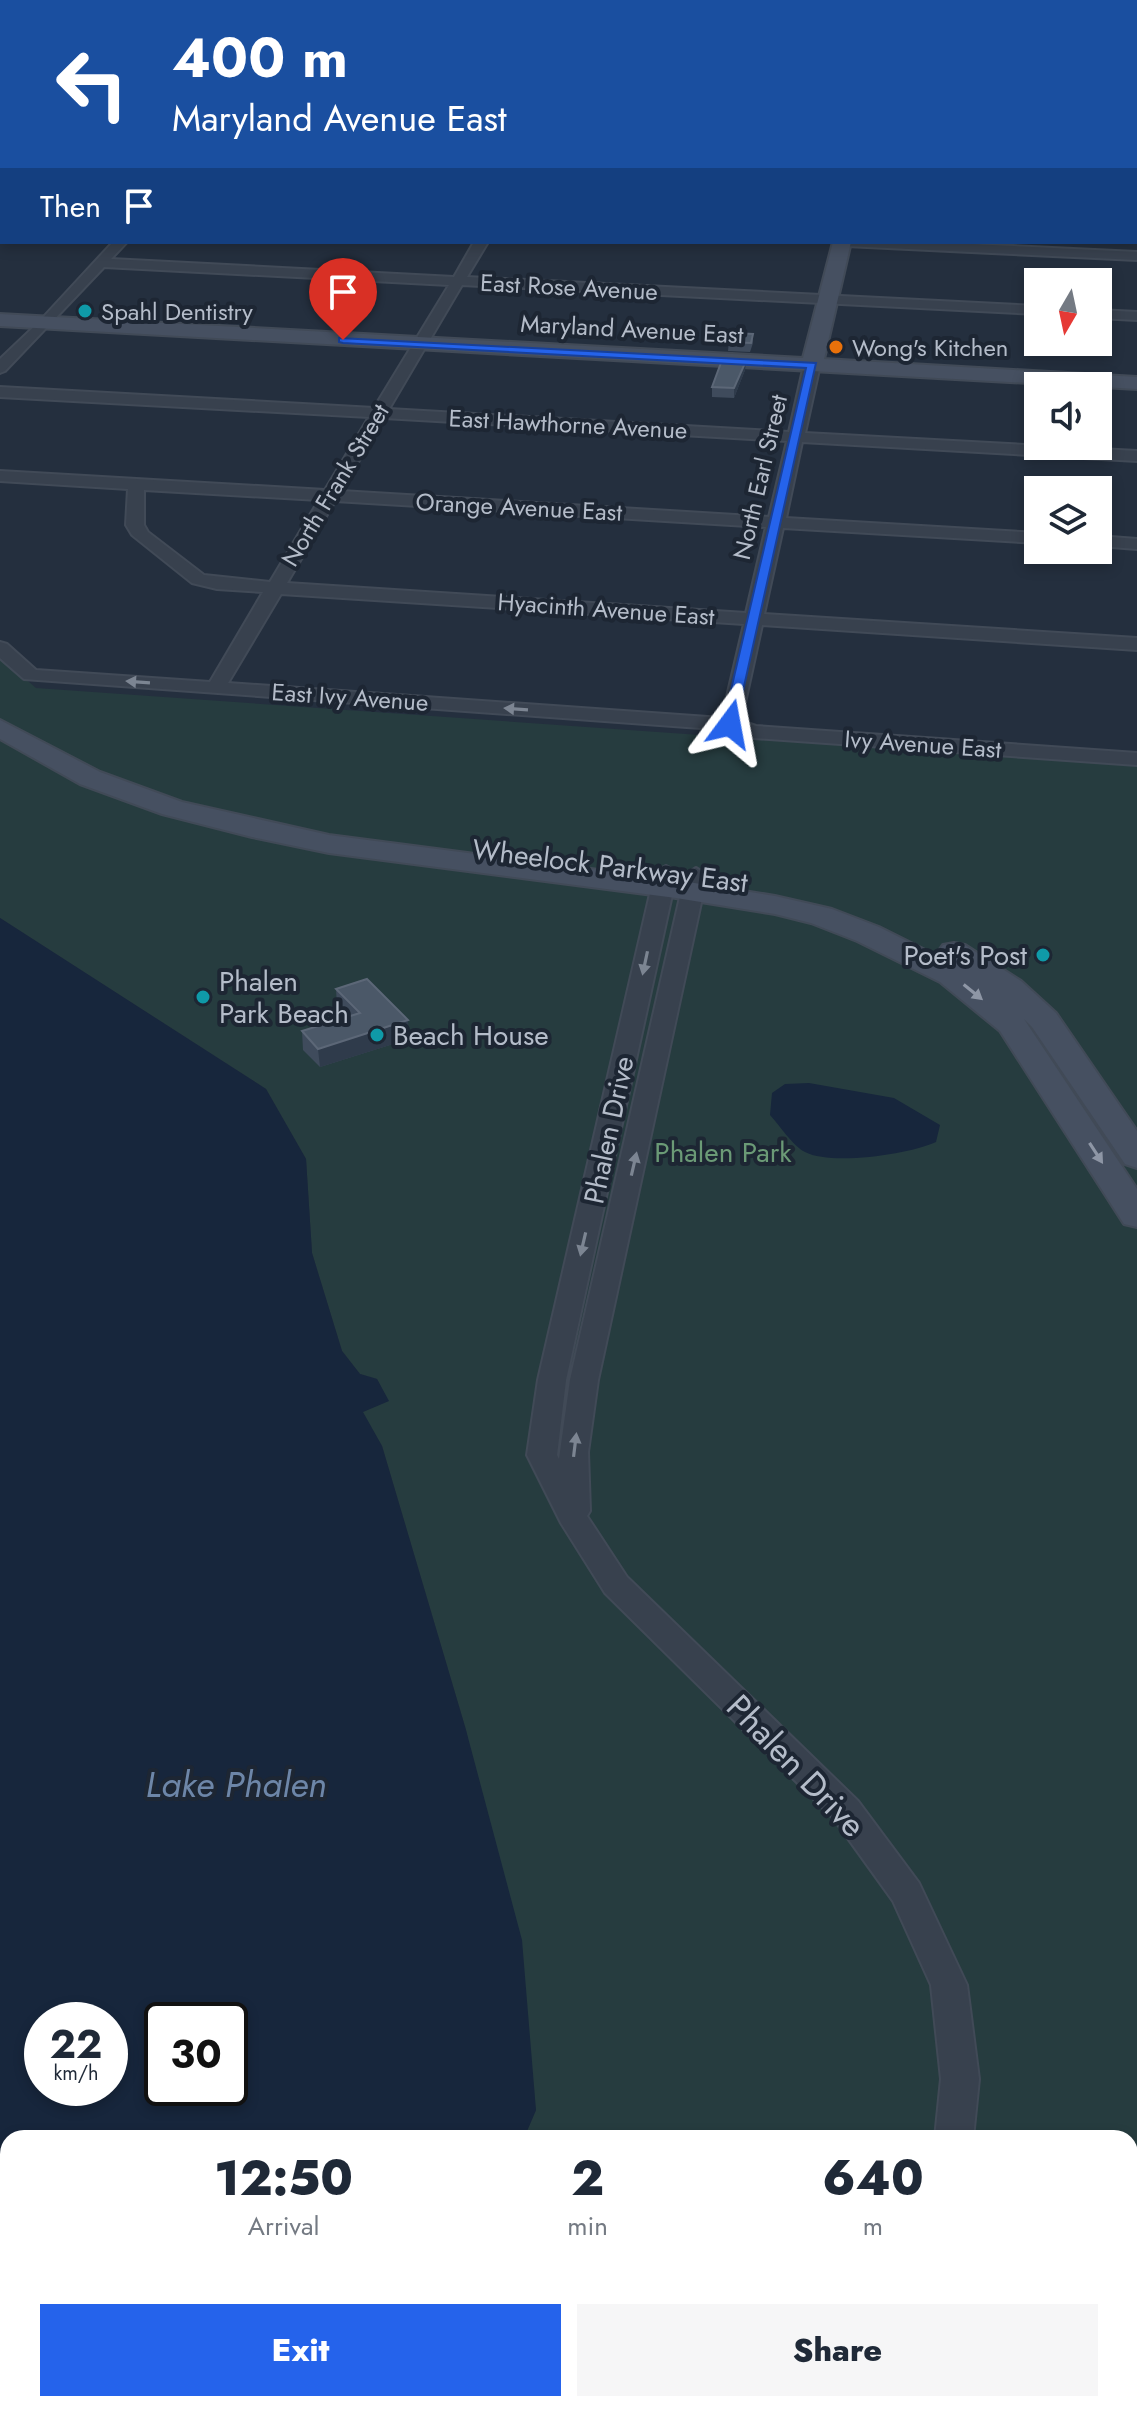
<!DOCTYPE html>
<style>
body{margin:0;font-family:Jost,sans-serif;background:#f6f6f7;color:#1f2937;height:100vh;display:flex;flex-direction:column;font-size:30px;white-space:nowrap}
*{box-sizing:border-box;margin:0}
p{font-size:26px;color:#747a83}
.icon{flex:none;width:44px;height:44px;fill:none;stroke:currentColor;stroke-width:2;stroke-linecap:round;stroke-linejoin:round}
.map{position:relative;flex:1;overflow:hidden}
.details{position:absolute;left:0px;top:2130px;width:1138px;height:282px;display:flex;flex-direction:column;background:#fff;border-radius:24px 24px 0 0;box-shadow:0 4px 12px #0003}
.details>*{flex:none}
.guide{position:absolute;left:0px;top:0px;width:1138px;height:244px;box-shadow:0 4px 12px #0003;background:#1a4fa0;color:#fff;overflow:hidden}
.needle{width:52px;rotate:189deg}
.tools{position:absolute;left:1024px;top:268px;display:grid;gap:16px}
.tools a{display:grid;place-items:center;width:88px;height:88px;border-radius:0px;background:#fff;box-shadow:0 4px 12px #0003;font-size:40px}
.speed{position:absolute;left:24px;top:2002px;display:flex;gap:16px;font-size:40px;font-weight:700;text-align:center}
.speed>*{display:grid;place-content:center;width:104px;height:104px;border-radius:50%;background:#fff;box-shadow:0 4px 12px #0003;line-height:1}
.speed small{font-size:20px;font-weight:400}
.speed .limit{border:4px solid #111;border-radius:12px;background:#fff;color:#111}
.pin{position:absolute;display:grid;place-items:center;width:68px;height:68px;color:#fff;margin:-82px -34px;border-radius:50% 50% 50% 0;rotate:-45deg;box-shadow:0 0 8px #0007}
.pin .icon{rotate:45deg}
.me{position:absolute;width:88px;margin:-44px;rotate:13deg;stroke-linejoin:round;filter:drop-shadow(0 0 6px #0008)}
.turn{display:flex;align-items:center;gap:28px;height:168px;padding:0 40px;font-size:36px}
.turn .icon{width:104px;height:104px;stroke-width:2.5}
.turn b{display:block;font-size:56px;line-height:68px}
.then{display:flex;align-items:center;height:76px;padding:0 40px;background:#0003;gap:16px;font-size:30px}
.eta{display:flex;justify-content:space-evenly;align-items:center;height:136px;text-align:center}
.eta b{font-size:48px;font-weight:800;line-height:56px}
.cta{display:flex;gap:16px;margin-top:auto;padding:16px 40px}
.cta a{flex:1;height:92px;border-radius:0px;background:#2563eb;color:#fff;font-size:32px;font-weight:800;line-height:92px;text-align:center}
.cta a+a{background:#f6f6f7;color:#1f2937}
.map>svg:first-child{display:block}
</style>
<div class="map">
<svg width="1137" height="2411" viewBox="0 0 1137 2411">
<rect width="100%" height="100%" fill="#242f3e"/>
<path fill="#263c3f" d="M0,0H338L2,2L0,31Z
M0,657L36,688L1137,766V2411H404L407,2404H1130V2138H524L536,2110L466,1730L382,1446L362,1412L388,1401L377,1379L360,1374L342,1351L312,1253L306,1159L266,1089L0,918Z"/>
<path fill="#17263c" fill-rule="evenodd" d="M0,918L266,1089L306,1159L312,1253L342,1351L360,1374L377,1379L389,1401L363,1412L382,1446L466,1730L522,1940L536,2110L524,2138H8V2404H407L404,2411H0ZM42,2020H110V2088H42ZM162,2020H230V2088H162Z
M809,1083L894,1098L940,1125L936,1142C910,1154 832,1166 805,1152C793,1146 780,1126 770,1115L772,1093L785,1084Z"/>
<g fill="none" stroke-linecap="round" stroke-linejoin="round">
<defs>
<path id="street" d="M623,0H634L622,2Z
M1136,32H1137V38H1136Z
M1136,68H1137V74H1136Z
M0,102H2V108H0Z
M1136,107H1137V113H1136Z
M0,146H2V154H0Z
M1136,150H1137V158H1136Z
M2,189V197L0,198V190Z
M1136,198H1137V206H1136Z
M113,242H127L111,259L454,277L474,242H488L467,277L1038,306V314L462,285L389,409L789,432L804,365L812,360L820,365L805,433L1137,451V461L802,442L786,518L1038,533V543L783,528L764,614L1137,638V650L762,625L741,721L756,726L1137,753V765L754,738L728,730L24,679L0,658V642L7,644L36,670L210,682L263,592L217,589L192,583L132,535L126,525L128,489L0,481V471L325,490L369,417L0,397V387L374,408L449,285L104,267L5,371L0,373V359L38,323ZM384,418L787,441L769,517L341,491ZM144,490L319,500L270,582L204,575L148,532L144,525ZM335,501L766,527L746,613L287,583ZM281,594L744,624L722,718L228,683Z
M839,242H930L1137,252V260L846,246Z
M1098,310L1137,312V320L1098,318Z
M1098,536L1137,539V549L1098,546Z
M666,866L677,872L566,1380L557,1455L559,1459L570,1380L685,875L696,868L707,875L598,1380L588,1452L590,1511L587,1516L627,1577L858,1801L919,1883L967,1985L979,2079L973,2138H935L941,2079L931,1985L893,1901L834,1819L605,1593L561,1523L527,1455L538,1380L655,872Z
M907,2404H949L948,2411H906Z"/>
<path id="secondary" d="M899,0H913V2H899Z
M1088,0H1137V6L1136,2Z
M833,242H851L824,359L1137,377V389L0,326V314L803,358Z
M0,720L100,772L182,802L329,835L676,880L775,896L832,909L879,927L943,959L938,952L943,945L954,943L965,945L1021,981L1056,1013L1137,1131V1168L1125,1164L1032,1027L1024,1019L1137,1189V1227L1124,1224L1000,1031L940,982L857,941L811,923L775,914L676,898L329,853L252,837L162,814L80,784L0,739Z"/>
</defs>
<use href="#street" stroke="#414a57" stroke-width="4"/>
<use href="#secondary" stroke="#414a57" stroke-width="4"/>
<use href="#street" fill="#38414e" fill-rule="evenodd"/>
<use href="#secondary" fill="#465061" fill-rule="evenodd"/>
</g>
<path fill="#3f4b5c" d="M753,334V343L750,352L728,351L729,342Z
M746,361L745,370L734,398L712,397V387Z
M336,989L409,1039L320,1067L303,1050L302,1031L347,1017L337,1007Z"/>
<path fill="#2f3b4b" d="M746,361L745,370L734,398V388Z
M408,1020L409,1039L320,1067L318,1049Z"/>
<path fill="#4b5868" stroke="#5c6777" stroke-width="2" d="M732,333L753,334L751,343L729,342Z
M722,360L746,361L734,388L712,387Z
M367,979L408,1020L318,1049L302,1031L360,1013L336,989Z"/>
<defs><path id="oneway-solid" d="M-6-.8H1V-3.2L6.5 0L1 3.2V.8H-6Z" transform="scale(2)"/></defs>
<g fill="#7c8592">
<use href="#oneway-solid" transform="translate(138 682) rotate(-176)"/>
<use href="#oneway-solid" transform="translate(516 709) rotate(-176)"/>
<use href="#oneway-solid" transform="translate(645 963) rotate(102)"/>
<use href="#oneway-solid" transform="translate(634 1164) rotate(-77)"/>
<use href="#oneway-solid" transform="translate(583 1244) rotate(103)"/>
<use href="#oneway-solid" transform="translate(575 1445) rotate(-83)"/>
</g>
<g fill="#8e96a5">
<use href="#oneway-solid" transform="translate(973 992) rotate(39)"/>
<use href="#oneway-solid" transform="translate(1096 1153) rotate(57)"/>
</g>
<path fill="#2563eb" stroke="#184099" stroke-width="2" d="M339,338L816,363L735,727L723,724L806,368L343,343L339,342Z"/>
<g fill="#0f9aa8" stroke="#1d2633" stroke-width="3">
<circle cx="85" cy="311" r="8"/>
<circle cx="1043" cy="955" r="8"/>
<circle cx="203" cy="997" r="8"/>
<circle cx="377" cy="1035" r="8"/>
</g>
<circle fill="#e8710a" stroke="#1d2633" stroke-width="3" cx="836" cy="347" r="8"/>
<g text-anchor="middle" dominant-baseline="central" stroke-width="8" stroke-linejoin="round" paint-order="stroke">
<g font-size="24" fill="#b4bcc9" stroke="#1d2633">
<text transform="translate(569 287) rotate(3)">East Rose Avenue</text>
<text transform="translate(632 329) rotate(3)">Maryland Avenue East</text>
<text transform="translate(568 424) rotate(3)">East Hawthorne Avenue</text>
<text transform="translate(760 477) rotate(-77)">North Earl Street</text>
<text transform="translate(335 485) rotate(-59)">North Frank Street</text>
<text transform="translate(519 507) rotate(3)">Orange Avenue East</text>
<text transform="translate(606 609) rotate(4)">Hyacinth Avenue East</text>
<text transform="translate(350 697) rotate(4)">East Ivy Avenue</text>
<text transform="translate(923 744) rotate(4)">Ivy Avenue East</text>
</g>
<g font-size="24" fill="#b4bcc9" stroke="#1d2633" text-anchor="start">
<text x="101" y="311">Spahl Dentistry</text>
<text x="852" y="347">Wong's Kitchen</text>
</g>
<g font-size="28" fill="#b4bcc9" stroke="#1d2633">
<text transform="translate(610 866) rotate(7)">Wheelock Parkway East</text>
<text transform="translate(609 1130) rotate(-78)">Phalen Drive</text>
</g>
<g font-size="28" fill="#b4bcc9" stroke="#1d2633" text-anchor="start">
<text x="1027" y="955" text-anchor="end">Poet's Post</text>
<text x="219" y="981">Phalen<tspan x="219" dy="32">Park Beach</tspan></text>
<text x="393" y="1035">Beach House</text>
</g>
<g font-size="28" fill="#6b9a76" stroke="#1d2633">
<text x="723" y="1152">Phalen Park</text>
</g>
<g font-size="34" fill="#b4bcc9" stroke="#1d2633">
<text transform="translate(796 1766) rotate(46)">Phalen Drive</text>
</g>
<g font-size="36" font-style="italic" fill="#6d86a8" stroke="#1d2633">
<text x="236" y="1784">Lake Phalen</text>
</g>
</g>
</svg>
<div class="tools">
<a><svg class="needle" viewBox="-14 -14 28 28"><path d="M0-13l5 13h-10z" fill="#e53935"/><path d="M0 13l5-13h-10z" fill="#747a83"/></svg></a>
<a><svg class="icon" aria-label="sound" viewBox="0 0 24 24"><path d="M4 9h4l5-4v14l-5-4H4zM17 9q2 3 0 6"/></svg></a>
<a><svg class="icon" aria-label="layers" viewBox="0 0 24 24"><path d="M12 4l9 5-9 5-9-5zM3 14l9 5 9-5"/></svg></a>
</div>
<div class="speed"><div>22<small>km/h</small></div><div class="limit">30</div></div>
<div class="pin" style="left:343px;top:340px;background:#d93025"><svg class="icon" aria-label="arrive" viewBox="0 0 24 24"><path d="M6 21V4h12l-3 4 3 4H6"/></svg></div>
<svg class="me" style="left:730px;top:724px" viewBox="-20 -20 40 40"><path d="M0-17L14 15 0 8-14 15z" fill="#2563eb" stroke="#fff" stroke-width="4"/></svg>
<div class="guide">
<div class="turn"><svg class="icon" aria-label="left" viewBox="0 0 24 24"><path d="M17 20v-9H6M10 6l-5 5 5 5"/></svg><div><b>400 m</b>Maryland Avenue East</div></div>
<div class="then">Then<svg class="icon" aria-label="arrive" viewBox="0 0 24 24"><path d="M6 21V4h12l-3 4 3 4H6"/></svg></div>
</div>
<section class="details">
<div class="eta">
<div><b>12:50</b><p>Arrival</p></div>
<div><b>2</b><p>min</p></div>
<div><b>640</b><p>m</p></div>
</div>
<div class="cta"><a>Exit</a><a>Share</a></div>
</section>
</div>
